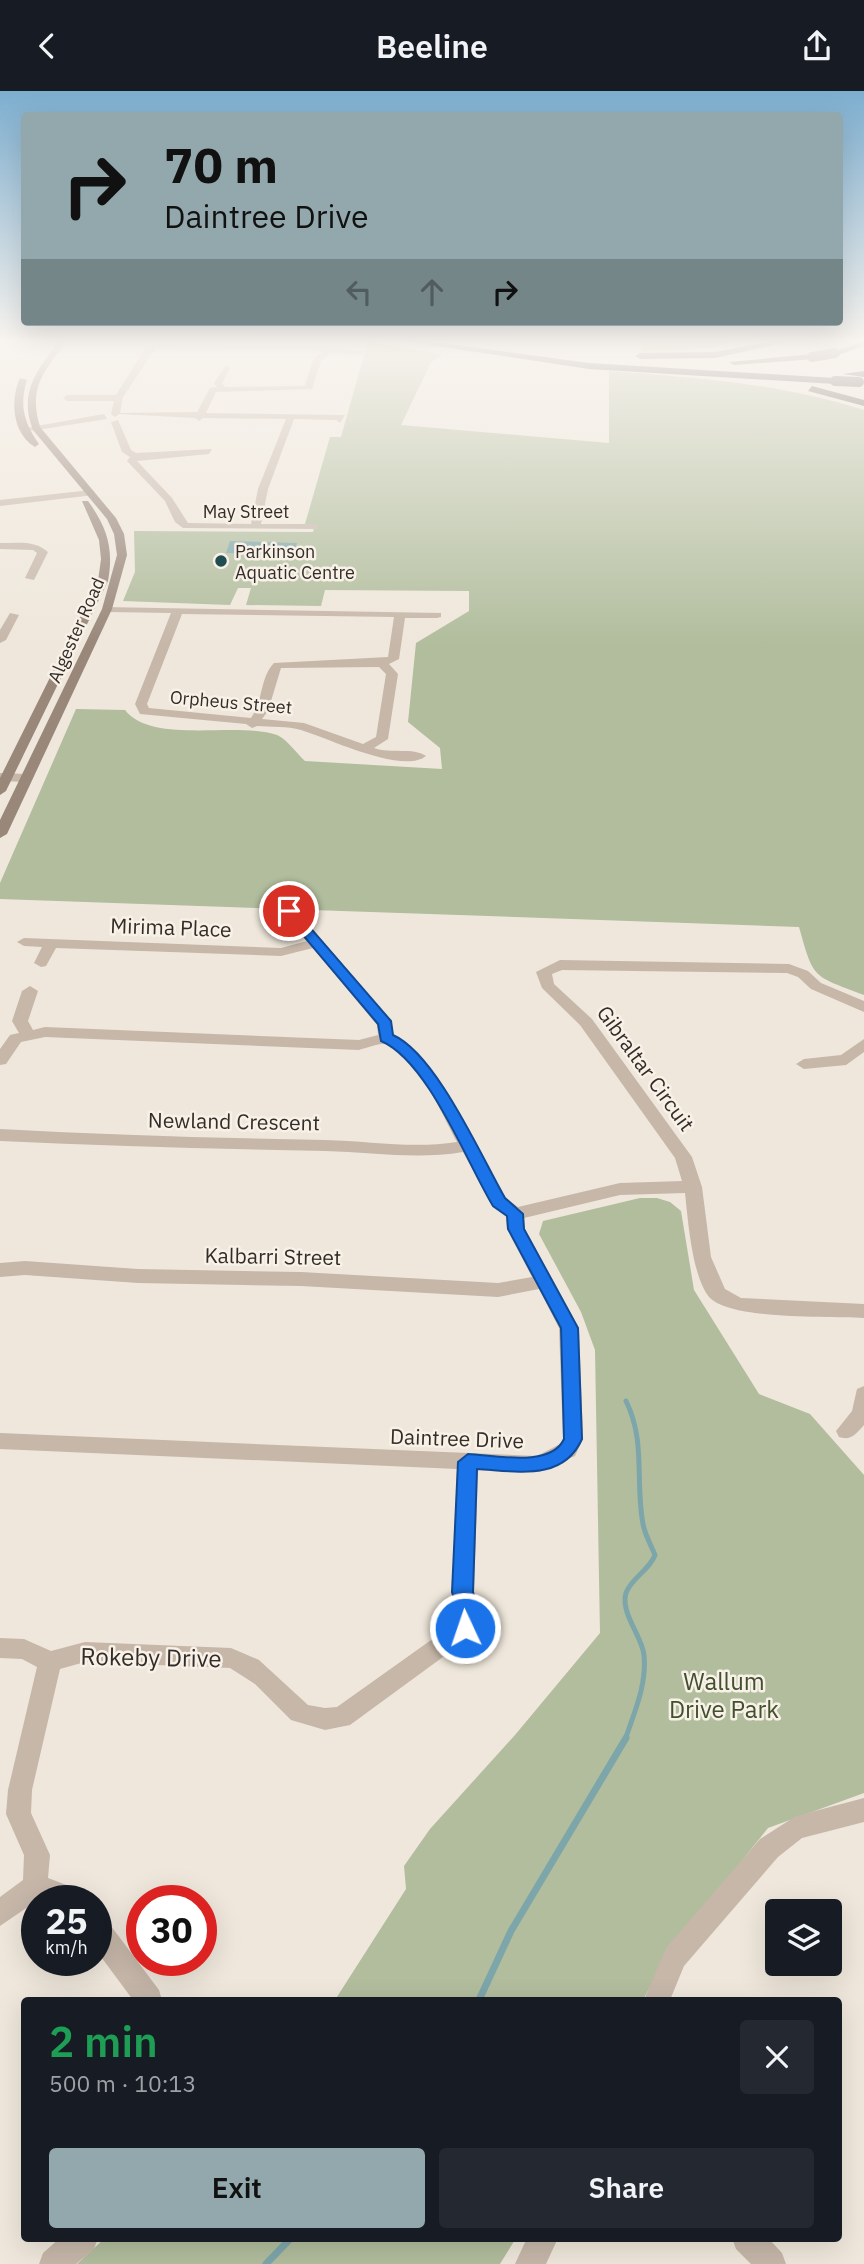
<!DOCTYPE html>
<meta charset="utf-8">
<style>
body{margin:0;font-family:"IBM Plex Sans",sans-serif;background:#242831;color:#f1f3f6;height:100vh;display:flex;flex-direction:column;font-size:26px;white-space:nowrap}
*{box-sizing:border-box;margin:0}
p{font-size:23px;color:#9ea1a6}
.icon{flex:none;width:38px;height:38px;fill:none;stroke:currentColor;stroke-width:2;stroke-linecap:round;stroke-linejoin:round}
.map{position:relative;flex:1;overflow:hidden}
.drawer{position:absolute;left:21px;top:1906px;width:821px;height:245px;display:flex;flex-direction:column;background:#171b24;border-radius:7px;box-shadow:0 7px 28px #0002}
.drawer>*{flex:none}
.guide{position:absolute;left:21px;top:21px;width:822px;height:214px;border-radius:7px;box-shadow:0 7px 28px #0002;background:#93a8ac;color:#111;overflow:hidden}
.tools{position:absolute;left:765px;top:1808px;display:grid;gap:14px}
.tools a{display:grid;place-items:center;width:77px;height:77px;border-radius:7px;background:#171b24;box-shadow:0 7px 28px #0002;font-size:35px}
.speed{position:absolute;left:21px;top:1794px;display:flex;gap:14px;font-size:35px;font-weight:700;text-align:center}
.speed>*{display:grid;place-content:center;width:91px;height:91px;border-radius:50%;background:#171b24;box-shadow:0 7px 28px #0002;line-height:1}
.speed small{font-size:18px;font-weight:400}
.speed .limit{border:10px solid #d22;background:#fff;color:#111}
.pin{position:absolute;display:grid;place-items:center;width:60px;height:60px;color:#fff;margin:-30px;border:4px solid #fff;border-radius:50%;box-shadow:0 2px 7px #0007}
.me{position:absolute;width:77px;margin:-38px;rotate:357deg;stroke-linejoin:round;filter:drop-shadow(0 0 5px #0008)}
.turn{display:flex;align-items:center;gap:24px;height:147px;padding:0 28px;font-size:32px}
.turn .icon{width:91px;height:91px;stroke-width:2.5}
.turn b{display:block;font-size:49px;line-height:60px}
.lanes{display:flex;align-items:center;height:66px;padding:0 28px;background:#0003;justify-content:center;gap:35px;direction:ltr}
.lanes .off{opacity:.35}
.round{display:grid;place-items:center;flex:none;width:74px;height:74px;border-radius:7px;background:#242831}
.head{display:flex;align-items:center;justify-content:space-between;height:119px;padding:0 28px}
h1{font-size:42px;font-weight:600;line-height:52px;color:#1e9e55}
.button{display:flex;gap:14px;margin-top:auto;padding:14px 28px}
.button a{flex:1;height:80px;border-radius:7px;background:#93a8ac;color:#111;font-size:28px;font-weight:600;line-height:80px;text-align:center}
.button a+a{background:#242831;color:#f1f3f6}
header{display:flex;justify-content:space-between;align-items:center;height:91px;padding:0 28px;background:#171b24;font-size:32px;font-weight:600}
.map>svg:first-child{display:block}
</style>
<header><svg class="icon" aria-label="back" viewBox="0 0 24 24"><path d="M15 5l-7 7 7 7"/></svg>Beeline<svg class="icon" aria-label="share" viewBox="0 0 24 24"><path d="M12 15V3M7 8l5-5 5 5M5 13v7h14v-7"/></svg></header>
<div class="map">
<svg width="864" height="2173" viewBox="0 0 864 2173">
<rect width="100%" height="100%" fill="#efe7db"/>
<path fill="#b1bd9d" d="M368,250L443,264L431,271L401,334L609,352V280C695,287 781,292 864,319V904C812,884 814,889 799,836L0,808V792L76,618L125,619C152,654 237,630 277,644C287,648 297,663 305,670L442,678L440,657L408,631L416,552L469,520V500L325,499L321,515L246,514L251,497H238L230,514L123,510L135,481L134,440L313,441L315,433H305L330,346H341Z
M640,250H732L712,257L642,260Z
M640,1107H657L670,1111L681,1120L694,1199L759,1303L810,1323L864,1384V1702L768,1737L668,1862L643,1909H335L406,1798L404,1775L430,1738L515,1644L600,1542L595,1259L581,1221L539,1143L543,1130Z
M105,2147H516L500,2173H77Z"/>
<path fill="#7da6aa" d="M230,450L297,452L293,464L226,462Z"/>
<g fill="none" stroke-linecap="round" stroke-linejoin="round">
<path stroke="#7da6aa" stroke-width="5" d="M625,1649C634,1622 647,1594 644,1564C642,1545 620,1522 626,1502C632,1486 649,1480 655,1464C651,1454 645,1444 643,1433C635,1391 646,1350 626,1310"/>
<path stroke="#7da6aa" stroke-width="7" d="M479,1909L511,1840L626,1647
M266,2173L291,2147"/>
<path fill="#c6b7a9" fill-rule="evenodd" d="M154,254L315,255L365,260L362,264L330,262L321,270L312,298L216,301L206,322L345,324L340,332L336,329L294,328L268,398L261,433H314L318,434V438L183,437L175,431L165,410L127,370L130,366L122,361L111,331L118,329L131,359L136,362L212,358L209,363L137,370L172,407L188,432L251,433L258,398L286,328L203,327L199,330L195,327L119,323L115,326L111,323L114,310H67L63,307L67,304H116L146,256ZM155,258L315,259L322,261L313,269L305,295L225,296L222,292L230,277L226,275L214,292L217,296L210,297L197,321L120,322L123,306Z
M104,323L107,328L24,341L20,338Z
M91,399L94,400V404L0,415V409Z
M0,452C17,452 35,449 48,461L34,489L25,487L37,462L33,459L0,458Z
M103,516L441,522V526L437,527H405L399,568L389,573L398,583L388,648L374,657C390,663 413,656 426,665C403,684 328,647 301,639C287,635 271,636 257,635L252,637L246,633L140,623L135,613L171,522L107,521L103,520ZM182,523L394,526L388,566L274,572C260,586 263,611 251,627L149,617L147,613ZM379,576L386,583L376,646L363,653L304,632L262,628L268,620L281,577Z
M10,522L19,524L6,549L0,552V539Z
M0,682L26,683L32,687L26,691L0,690Z
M289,816L294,817L391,930L394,945C437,963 481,1064 506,1107L518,1116L620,1092L682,1090L675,1067L580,934L542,897L536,881L560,869L789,873L808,880L821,892L864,910V921L811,898L798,886L787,882L562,879L552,883L554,893L592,928L692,1066L702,1096L711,1166L725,1198L741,1207L864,1213V1227C830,1225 732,1229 710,1207C692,1187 688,1128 685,1102L620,1104L524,1127L525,1138L579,1237L583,1348L575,1365L539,1381L478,1379L474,1501L479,1520L473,1544L350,1634L325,1639L291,1629L255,1593L230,1577L85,1571L60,1578L32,1699L31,1722L50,1764L48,1787L85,1801L89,1810L38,1809L0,1835V1806L23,1789L24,1764L6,1723L8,1699L37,1576L22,1568L0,1567V1547L24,1548L51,1560L85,1551L231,1557L259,1569L308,1614L325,1617L337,1616L455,1532L457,1520L452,1501L457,1378L0,1358V1342L537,1365L560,1353L563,1348L559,1237L539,1198L498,1206L301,1195L138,1192L25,1184L0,1186V1172L25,1170L138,1178L301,1181L498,1192L532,1186L507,1138L506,1125L493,1115L463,1061C416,1069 372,1061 325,1060C216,1058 108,1055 0,1050V1038C108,1044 216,1047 325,1049C369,1050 413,1058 457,1051C444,1027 414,958 386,953C379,952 367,957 359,959L45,946L21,951L6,973L0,974V958L10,944L19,942L12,930L22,900L30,895L38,900L28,930L33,939L45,936L359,949L378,944L377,934L313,857L281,865L56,857L46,875L41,876L34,872L42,856L24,855L17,851L24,847L281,857L307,850L282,820Z
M864,948V961L846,974L804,978L796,973L804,968L841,964Z
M864,1295V1334C856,1343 851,1350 839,1346L836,1340L852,1320L857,1298Z
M864,1707V1731L802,1747L778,1766L684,1875L670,1909H644L666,1857L760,1748L796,1725Z
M96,1823L105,1827L159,1899L162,1909H133L96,1859Z
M60,2147H98L94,2158L76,2173H39L43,2162Z
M527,2147H558L546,2173H515Z
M732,2147H768L782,2162L786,2173H751L736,2158Z"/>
<path fill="#99877a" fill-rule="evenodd" d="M59,250H67C44,281 28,296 40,336L116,427L124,443L127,464L112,518L7,743L0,747V729L102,518L117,464L114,443L107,428L33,339C18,302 38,278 59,250Z
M20,287L27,289C19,314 24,332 39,353L35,356C12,342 10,309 20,287Z
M82,410H88C107,436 114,458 108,490L6,700L0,704V687L98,490L101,468L99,449Z"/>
<path fill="#544740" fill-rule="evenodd" d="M403,250H427L589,272L835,287L840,290L835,293L589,278Z
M772,250H791L715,267L640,268L635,265L640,262L715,261Z
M864,250V255L835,265L830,262Z
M812,263L815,268L734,274L729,271Z
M864,280V286L843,283Z
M812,295L864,309V315L808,300Z"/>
<path stroke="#544740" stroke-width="10" d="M812,266L835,262
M835,290L859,291"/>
</g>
<linearGradient id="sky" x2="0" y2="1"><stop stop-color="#7daecf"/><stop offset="0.45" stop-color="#f8f4ef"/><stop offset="1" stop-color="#f8f4ef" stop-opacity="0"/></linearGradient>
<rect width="864" height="554" fill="url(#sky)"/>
<path fill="#1a73e8" stroke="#114b97" stroke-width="2" d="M285,818H294L391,930L393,944C436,963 481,1065 505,1107L523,1123L524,1138L578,1237L582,1348C563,1391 516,1380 477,1378L473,1501L478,1520L472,1543L465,1546L458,1543L455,1537L458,1520L452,1501L458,1371L468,1363C494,1364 551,1377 564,1348L561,1237L508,1138L507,1125L493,1115C466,1070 428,970 381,950L378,933L285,823Z"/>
<circle fill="#214c51" stroke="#f7f1e7" stroke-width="2.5" cx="221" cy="470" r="7"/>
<g text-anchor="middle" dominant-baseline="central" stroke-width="5" stroke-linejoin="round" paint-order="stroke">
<g font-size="18" fill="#342c28" stroke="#f7f1e7">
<text x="246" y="420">May Street</text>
<text transform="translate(76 539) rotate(-66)">Algester Road</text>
<text transform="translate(231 611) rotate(5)">Orpheus Street</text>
</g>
<g font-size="18" fill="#342c28" stroke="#f7f1e7" text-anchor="start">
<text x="235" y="460">Parkinson<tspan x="235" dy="21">Aquatic Centre</tspan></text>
</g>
<g font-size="21" fill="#342c28" stroke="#f7f1e7">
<text transform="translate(171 836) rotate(2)">Mirima Place</text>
<text transform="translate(646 977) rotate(54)">Gibraltar Circuit</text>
<text transform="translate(234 1030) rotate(1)">Newland Crescent</text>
<text transform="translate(273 1165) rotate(1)">Kalbarri Street</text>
<text transform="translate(457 1347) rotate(2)">Daintree Drive</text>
</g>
<g font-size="24" fill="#342c28" stroke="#f7f1e7">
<text transform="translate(151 1566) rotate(1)">Rokeby Drive</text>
</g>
<g font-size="24" fill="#42502e" stroke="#f7f1e7">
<text x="724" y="1590">Wallum<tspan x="724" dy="28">Drive Park</tspan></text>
</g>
</g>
</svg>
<div class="tools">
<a><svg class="icon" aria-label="layers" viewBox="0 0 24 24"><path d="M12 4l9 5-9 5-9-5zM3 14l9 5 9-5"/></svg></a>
</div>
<div class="speed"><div>25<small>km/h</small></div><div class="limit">30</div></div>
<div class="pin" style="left:289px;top:820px;background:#d93025"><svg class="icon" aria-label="arrive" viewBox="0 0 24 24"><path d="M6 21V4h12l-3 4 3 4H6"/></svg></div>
<svg class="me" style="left:465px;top:1537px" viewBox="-20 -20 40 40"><circle r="17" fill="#1a73e8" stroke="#fff" stroke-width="3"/><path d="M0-11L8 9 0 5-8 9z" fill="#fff"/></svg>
<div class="guide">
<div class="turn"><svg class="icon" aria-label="right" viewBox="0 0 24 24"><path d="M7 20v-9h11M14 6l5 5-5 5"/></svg><div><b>70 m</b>Daintree Drive</div></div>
<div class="lanes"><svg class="icon off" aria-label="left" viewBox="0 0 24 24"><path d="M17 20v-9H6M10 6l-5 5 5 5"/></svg><svg class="icon off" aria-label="ahead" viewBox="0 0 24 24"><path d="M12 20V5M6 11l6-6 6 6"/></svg><svg class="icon" aria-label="right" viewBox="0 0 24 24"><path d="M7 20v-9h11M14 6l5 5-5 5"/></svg></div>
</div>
<section class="drawer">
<div class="head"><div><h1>2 min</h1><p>500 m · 10:13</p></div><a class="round"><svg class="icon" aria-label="close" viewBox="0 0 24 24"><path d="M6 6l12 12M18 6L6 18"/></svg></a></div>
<div class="button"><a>Exit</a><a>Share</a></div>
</section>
</div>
